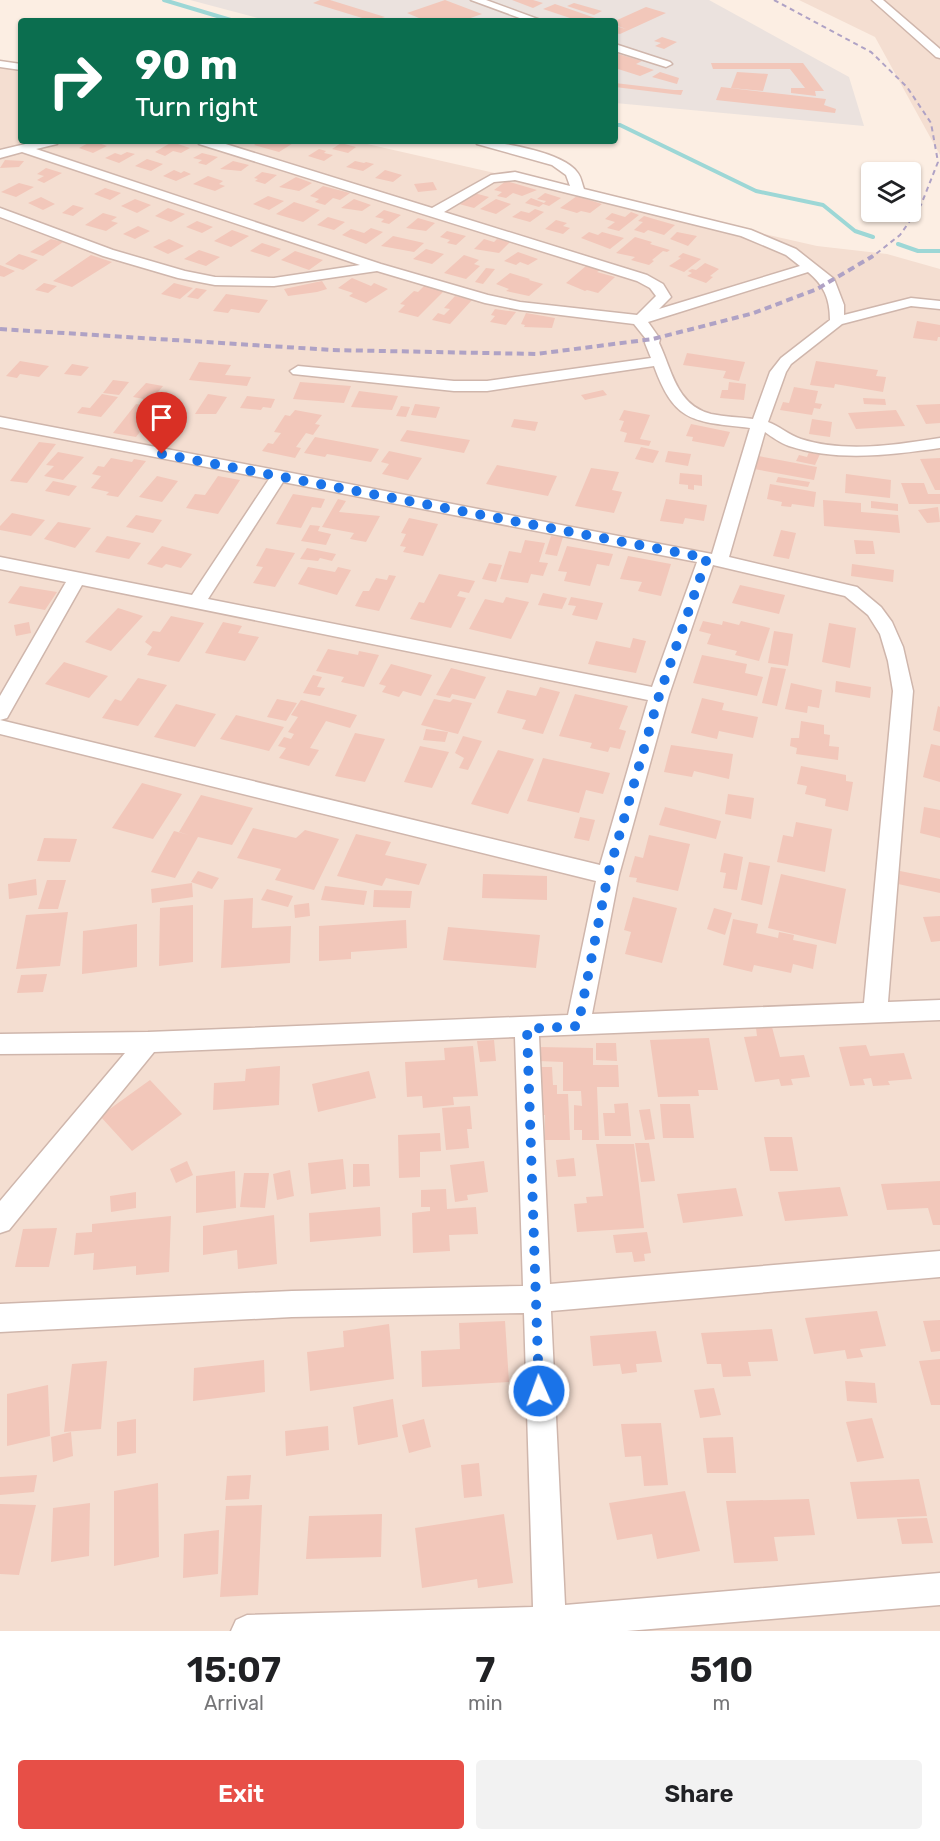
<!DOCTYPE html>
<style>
body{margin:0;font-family:Rubik,sans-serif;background:#f2f2f2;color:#202124;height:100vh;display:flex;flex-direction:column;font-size:22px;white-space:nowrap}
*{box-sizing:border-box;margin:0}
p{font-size:20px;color:#757577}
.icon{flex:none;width:33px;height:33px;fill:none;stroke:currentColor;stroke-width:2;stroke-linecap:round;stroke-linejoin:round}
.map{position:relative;height:1631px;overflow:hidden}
.sheet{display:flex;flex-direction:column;background:#fff;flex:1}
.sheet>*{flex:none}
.top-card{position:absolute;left:18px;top:18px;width:600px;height:126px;border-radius:6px;box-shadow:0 2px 4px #0004;background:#0b6e4f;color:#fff;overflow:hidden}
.controls{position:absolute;left:861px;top:162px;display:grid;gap:12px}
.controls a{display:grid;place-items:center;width:60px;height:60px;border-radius:6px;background:#fff;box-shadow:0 2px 4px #0004;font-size:30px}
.pin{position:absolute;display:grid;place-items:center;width:51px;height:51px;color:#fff;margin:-62px -26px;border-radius:50% 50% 50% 0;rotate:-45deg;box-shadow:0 0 6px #0007}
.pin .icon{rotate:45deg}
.me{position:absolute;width:66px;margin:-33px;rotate:358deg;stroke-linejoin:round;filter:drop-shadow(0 0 4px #0008)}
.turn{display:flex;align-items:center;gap:21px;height:126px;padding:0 18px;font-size:27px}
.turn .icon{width:78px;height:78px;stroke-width:2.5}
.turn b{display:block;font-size:42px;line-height:51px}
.eta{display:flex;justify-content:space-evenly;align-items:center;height:102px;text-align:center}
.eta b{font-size:36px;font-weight:600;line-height:42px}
.cta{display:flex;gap:12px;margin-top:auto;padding:12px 18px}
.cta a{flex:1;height:69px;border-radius:6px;background:#e74f47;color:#fff;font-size:24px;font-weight:600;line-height:69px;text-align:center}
.cta a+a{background:#f2f2f2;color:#202124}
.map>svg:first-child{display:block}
</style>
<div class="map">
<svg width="940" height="1631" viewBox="0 0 940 1631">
<rect width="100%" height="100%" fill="#fceee3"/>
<path fill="#f4ded1" d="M799,0H940V155L875,37Z
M0,61L21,66V141H354L817,246L887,254L940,269V1631H0Z"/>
<path fill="#ebe2de" d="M190,0H709L849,77L864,126L615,103V21H269Z"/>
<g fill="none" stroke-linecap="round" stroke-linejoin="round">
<path stroke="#9dd7d6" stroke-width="4" d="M164,0L234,21
M615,125H620L756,191L823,205L855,231L873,237
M898,244L918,251H940"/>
</g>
<path fill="#f2c7ba" d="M320,0H330L385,17L372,21L313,3Z
M445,0L482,14L462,21H426L407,13Z
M512,0H533L543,3L533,8Z
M574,3L602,11L594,15L567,6Z
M555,4L604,21H579L543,9Z
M646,7L666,13L620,34L615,33V26L626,29L615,25V21Z
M662,37L677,42L664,49L655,46L661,43L654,41Z
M615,53L642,61L636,64L654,70L640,76L615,68Z
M711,63H803L824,91H815L816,96L791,93V88H805L790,69H713Z
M660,72L679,78L677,84L652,77Z
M737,72L768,74L763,91L731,88Z
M615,83L674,90H683L681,95L672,94L615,87Z
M721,87L826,99L824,105L836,109L835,113L716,100Z
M92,141H93L107,146L93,153L79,148Z
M259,141H292L295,142L279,152L254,145Z
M172,142L190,148L181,153L173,151L165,156L155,152Z
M341,143L356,147L348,153L332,149Z
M319,149L326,151L324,153L333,155L324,161L308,156Z
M127,152L135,154L119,163L105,158L115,153L121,155Z
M202,153L218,157L206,165L198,163L202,160L193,158Z
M147,159L163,164L151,171L135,166Z
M5,160L24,161L19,167L0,168Z
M233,161L249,165L241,171L220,169Z
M355,161L364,163L366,162L374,164L363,171L346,167Z
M46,168L62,173L44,183L37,180L44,176L37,174Z
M174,170L181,173L184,171L191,174L176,181L163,176Z
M385,170L402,175L393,182L375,178Z
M262,172L277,175L265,184L255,181L258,179L254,178Z
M208,176L223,181L219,184L225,186L215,191L193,184Z
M296,177L312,183L299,191L279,187Z
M506,181L537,190L522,196L513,193L506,198L497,196L502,192L494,190Z
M433,182L437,190L418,192L414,184Z
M19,183L34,187L16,197L1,192Z
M323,186L350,193L340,200L333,198L325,205L315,202L319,199L310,196Z
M105,188L121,193L110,200L94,194Z
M474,193L489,197L474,208L459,204Z
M545,193L561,198L549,206L543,204L539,207L525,203L531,198L544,203L546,201L537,199Z
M268,196L284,201L269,210L253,204Z
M577,196L602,204L590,213L581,211L577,213L560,208Z
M41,197L55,204L43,210L28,203Z
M135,199L151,205L137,213L121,206Z
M354,199L371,205L362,211L341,208Z
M496,199L511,204L496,214L480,209Z
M294,202L320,210L303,222L276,214Z
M73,205L84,208L73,216L62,213Z
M168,208L185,214L171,222L155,216Z
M535,209L544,212L530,222L512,217L521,211L529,213Z
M384,210L401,215L389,224L381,222L384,219L375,217Z
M631,212L639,215L619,231L607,228L615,222L605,219L612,213L625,217Z
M103,213L117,217L111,221L118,223L106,231L85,225Z
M644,216L654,219L675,225L664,235L648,230L644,233L634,230L643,222L638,221Z
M328,217L345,222L334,230L317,225Z
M418,218L435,223L426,231L406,228Z
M556,220L567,223L563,226L570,228L563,234L545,229Z
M197,221L213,227L202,233L186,227Z
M138,226L150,231L135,239L123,234Z
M371,228L383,232L366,244L342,235L351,229L364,233Z
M232,230L249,236L231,247L214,241Z
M447,231L466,236L456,245L447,243L450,240L440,237Z
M589,232L598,235L602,232L624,238L610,249L581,238Z
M677,232L697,236L688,246L670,239Z
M393,236L424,243L414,252L381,246Z
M635,237L652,242L650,244L670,250L667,252L663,251L652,260L654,261L649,265L631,260L635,257L616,253Z
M51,239L63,242L43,256L30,252Z
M169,239L184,246L168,254L153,247Z
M484,239L494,242L497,239L510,242L499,253L474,249Z
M262,243L281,249L269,257L250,251Z
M426,249L444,254L432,264L413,259Z
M199,250L220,257L206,266L184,259Z
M295,251L323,260L309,270L281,260Z
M518,252L538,259L528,265L520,262L516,265L504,261Z
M683,253L701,259L684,272L669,266L681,258L678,257Z
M19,254L38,260L23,270L5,264Z
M91,255L112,262L72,287L53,281Z
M464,255L479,260L474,264L480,266L466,279L444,273Z
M705,263L719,269L710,276L713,277L706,283L687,276L692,273L688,271L692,269L696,270Z
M0,265L15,271L4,277L0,276Z
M586,266L600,270L597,272L615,277L598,293L587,290L585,291L566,283Z
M486,268L495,269L483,284L475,282Z
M510,273L530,279L529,280L543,284L529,296L506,291L509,289L496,284Z
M352,278L371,286L374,283L388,289L366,303L349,296L353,293L338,288Z
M322,281L327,289L317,292L288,296L284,289Z
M44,283L57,286L48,293L35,290Z
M174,283L193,288L180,299L161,294Z
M425,285L445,290L418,317L398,312L405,305L400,304L414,291L418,292Z
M196,288L207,290L198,299L187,297Z
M226,294L268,300L259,313L231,309L228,313L213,311Z
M455,296L472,300L450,324L432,320L438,313L444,315L450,309L444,308Z
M495,309L516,312L506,325L490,322L495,316L491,315Z
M526,313L555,318L552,328L524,327L525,325L521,324Z
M917,321L940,325V337H938L937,341L913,338Z
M687,353L745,362L739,381L723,378L726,371L683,365Z
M20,361L49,366L39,377L20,374L17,378L6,376Z
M816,361L878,370L876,376L886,377L883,392L835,384L834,388L810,385Z
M199,362L231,365L225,375L251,377L247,386L189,380Z
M72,364L89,367L81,376L64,374Z
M113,380L129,382L119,395L103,393Z
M300,382L351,386L344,403L293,399Z
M729,382L746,384L744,400L720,398L722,390H728Z
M146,383L163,386L158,392H161L157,397L152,396L149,400L133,397Z
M794,387L818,391L815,403L822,404L820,409L814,408L812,415L780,410L783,402L789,403Z
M603,390L607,395L585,400L581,395Z
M359,391L398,396L392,410L351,407Z
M102,394L118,397L101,417L77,413L82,407L90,408Z
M208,394L227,397L216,414H195Z
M247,396L275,399L271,408L263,407L261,410L240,408Z
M863,398L885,399L886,405L864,404Z
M136,404L159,408L136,437L113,433Z
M415,404L440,407L436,418L411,415Z
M940,404V423L926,424L916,405Z
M401,406L410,407L406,417L396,416Z
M295,410L322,415L315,424L320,425L313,435L306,433L296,447L301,448L295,458L262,451L268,443L273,444L281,433L274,432L285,415L290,416Z
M624,410L650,415L640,439L651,441L649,446L624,442L627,433L620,431L624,421L619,420Z
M896,410L905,426L856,429L848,413Z
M514,419L538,422L535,431L511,427Z
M812,419L832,422L830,437L809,434Z
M691,424L730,432L724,447L692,441L693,437L686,436Z
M407,430L470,440L464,453L400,441Z
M315,437L379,449L371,462L327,454L325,457L304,453Z
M39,442L56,444L27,483L10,481Z
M641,447L659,451L653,463L635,459Z
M389,451L422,458L408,480L382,474L389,464L381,462Z
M668,451L691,454L688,466L665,462Z
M58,452L84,457L63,480L44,476L54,466L46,465Z
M809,452L820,454L815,465L796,461L799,455L807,457Z
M758,456L817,467L814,480L754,469Z
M111,458L132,462L134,459L146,461L118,497L106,495L109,492L91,488L101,476L92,474L98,466L104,467Z
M940,458V490H935L920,459Z
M497,465L557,476L548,496L486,484Z
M591,468L619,472L612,490L622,492L614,513L575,506Z
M680,473L702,475V486L694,485V490L688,489V485L679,484Z
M846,474L891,480L890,498L845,493Z
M157,476L178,481L162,502L139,497Z
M218,476L240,480L218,514L186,508L195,494L205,495Z
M778,477L810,482L808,487L776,482Z
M53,481L77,486L69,496L45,491Z
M901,483H924L928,494H940V504H909Z
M770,484L816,492L814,507L792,504L791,507L781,506L782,502L767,499Z
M293,494L325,499L321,508L312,507L301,528L276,524Z
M338,499L346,501L339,512L380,516L366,542L350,539L354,533L322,527Z
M666,499L707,505L704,521L685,518L683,524L660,521Z
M823,500L861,503V512L898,515L900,533L824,526Z
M871,501L898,504V511L871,508Z
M938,507L940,522L927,523L918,510Z
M12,513L45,520L31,536L0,530V526Z
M136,515L162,520L153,533L126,527Z
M409,518L438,524L423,556L403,552L406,547L400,546L406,534L401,533Z
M58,522L91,528L75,548L44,539Z
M310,525L320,526L318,531L331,534L326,545L301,541Z
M781,530L796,533L789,559L773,556Z
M107,536L141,543L129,559L95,552Z
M551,536L563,537L557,556L545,554Z
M525,540L545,543L539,562L548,563L543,576L531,574L528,583L500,579L509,551L521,553Z
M854,540L873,541L875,554H856Z
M162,546L192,554L181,568L166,564L162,568L147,564Z
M567,546L613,554L609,566L597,564L590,586L564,581L567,572L558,571Z
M266,548L295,553L275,587L253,583L263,567L256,566Z
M307,548L336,554L332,561L320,558L318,561L300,559Z
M628,556L671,564L661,596L638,591L642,582L620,579Z
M489,563L502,565L496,582L482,579Z
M852,564L894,570L893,582L851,576Z
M308,567L335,572L338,567L351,570L337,595L298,584Z
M439,574L475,581L469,593L460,591L457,596L466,598L451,628L410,619L419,602L424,603Z
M389,575L396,576L379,611L355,606L363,591H369L376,578L387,580Z
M740,585L785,595L779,614L732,603Z
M20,586L57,592L45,610L8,603Z
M543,593L567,598L562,609L538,605Z
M506,597L529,602L511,639L469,629L485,599L503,603Z
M571,597L603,603L597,620L572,615L576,606L568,605Z
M118,608L143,616L111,651L85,642Z
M171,616L204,623L179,662L147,655L152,647L145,642L153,631L160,632Z
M703,621L722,625L723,621L739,625L741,621L770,628L759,661L735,655L737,651L707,644L711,634L699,631Z
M29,622L31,633L16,636L14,625Z
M223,622L242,626L238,633L259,637L245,661L205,653Z
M829,623L856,628L850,668L822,662Z
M774,631L793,634L788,666L768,663Z
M633,638L646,641L636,673L588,664L596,641L630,648Z
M328,649L358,655L359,651L379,655L364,687L341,682L344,677L316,671Z
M702,655L747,664L745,673L763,677L757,696L693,683Z
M64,662L108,676L89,698L45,684Z
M391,664L432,675L421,696L403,691L399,697L382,692L386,686L379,684Z
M771,667L786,669L777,706L762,703Z
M451,668L486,677L475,699L452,694L450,698L436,695Z
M313,675L322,677L317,687L325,688L320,696L303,693Z
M138,678L167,685L138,726L102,718L115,699L121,701Z
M836,681L871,687L870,698L835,692Z
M791,683L822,690L819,708L808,706L807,713L785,709Z
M540,687L560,692L543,734L522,729L526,720L497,713L507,690L536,696Z
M575,694L628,706L619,729L626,731L620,749L610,747L608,752L590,748L592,743L559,736Z
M702,698L724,703L722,710L758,717L753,738L719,731L717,739L691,733Z
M277,699L297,703L286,721L267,717Z
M434,699L450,702L453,699L472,703L458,734L421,725Z
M301,700L357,715L350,728L326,721L310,748L319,750L309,766L279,758L286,748L278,746L284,737L291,739L294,734L288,732L298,717L291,715Z
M176,704L216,714L195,747L154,737Z
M938,706L940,707V732L933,730Z
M236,715L284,727L269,751L220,739Z
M801,721L824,725V734L830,735L829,746L839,747L838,760L796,754L797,748L790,746L791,738H799Z
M426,729L448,732L445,742L423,740Z
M355,733L385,739L365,782L335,776Z
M463,736L482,741L468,770L459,768L464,758L455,753Z
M931,744L940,746V782L923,777Z
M671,745L733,754L729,779L694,771L692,777L664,772Z
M420,746L449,752L432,788L404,782Z
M498,750L534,759L508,814L471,804Z
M543,758L610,773L603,794L586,790L579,813L527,801Z
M801,766L846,775V781L853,782L848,811L825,806L826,799L805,794L807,786L797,784Z
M142,783L182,794L153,839L112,828Z
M728,794L754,798L751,819L725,814Z
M201,795L253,808L232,845L198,837L175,878L151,872L174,831L189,835L179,832Z
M665,807L721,821L716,839L659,825Z
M924,807L940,810V838L920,833Z
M580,817L595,820L589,841L574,838Z
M796,822L832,829L825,872L777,862L783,835L793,837Z
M253,828L296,838L305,830L339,839L314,890L275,880L281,869L237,858Z
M356,834L391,842L385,855L427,864L419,885L386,878L382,886L337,876Z
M649,835L690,844L678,891L636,882L637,878L629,877L635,856L643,858Z
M44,838L77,839L70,862L37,861Z
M724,853L743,857L737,890L723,888L726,873L720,872Z
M749,862L770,866L762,905L741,900Z
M198,871L219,878L212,889L191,882Z
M900,871L940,879V893L898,884Z
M483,874L547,876V900L482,898Z
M781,874L846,889L836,944L768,928Z
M36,879L37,895L9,899L8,884Z
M47,880H66L58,909H38Z
M192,883L193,897L152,903L151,889Z
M325,886L367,891L364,905L321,900Z
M267,889L293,896L288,907L261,900Z
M374,890L412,891L410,908L373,907Z
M633,897L677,908L662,963L625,954L631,932L624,930Z
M253,898L252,928L291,926L290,963L221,968L224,900Z
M309,903L310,916L295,918L294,905Z
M193,905V962L159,966L160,908Z
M714,908L732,913L725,935L707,929Z
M68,912L60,966L16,969L26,915Z
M940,916V941L931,942L923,917Z
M733,919L758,924L756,933L778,938L779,932L794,935L793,940L817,945L813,969L793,964L791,973L754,965L752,972L723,965Z
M406,920L407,948L351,952V959L319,961V926Z
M137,924V967L82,974L83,931Z
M448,927L540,935L536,968L443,960Z
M47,974L43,992L17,993L21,975Z
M772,1027L780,1057L804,1055L810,1077L791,1079L793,1085L781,1086L779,1079L755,1082L744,1037L757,1036L756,1028Z
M709,1038L718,1090H698L699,1096L658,1097L650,1040Z
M494,1040L496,1061L480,1062L477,1041Z
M596,1043H616L617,1061L596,1060Z
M866,1045L870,1056L904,1053L912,1079L888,1081L890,1085L873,1086L871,1078L863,1079L865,1085L850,1086L839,1047Z
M473,1046L478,1096L453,1097L454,1105L423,1108L422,1096L407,1097L405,1062L445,1060L444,1048Z
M538,1047L593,1048V1065H618L619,1087H597L599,1140H582V1130H574V1105L582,1106L581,1091H563V1062L539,1061Z
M280,1066L279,1105L213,1110L214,1083L245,1081L246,1069Z
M538,1067H552L553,1085H557V1094H568L570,1140H545V1115H539Z
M369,1071L376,1098L318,1112L312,1084Z
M150,1080L182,1114L132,1151L100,1116Z
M628,1103L631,1136H605L603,1113H615L614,1104Z
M660,1104H690L694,1138H663Z
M470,1106L472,1129H467L469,1148L446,1150L442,1108Z
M650,1109L655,1139L645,1140L639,1110Z
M440,1133L441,1151L420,1152V1177L399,1178L398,1135Z
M764,1137H792L798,1171H770Z
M635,1143H649L655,1181L641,1182Z
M596,1144H634L644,1228L577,1232L574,1204L587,1203L586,1197L603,1196Z
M574,1158L576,1176L558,1177L556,1160Z
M343,1159L346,1189L311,1194L308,1163Z
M187,1161L193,1175L176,1183L170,1169Z
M484,1161L488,1192L467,1195L468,1200L455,1202L450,1165Z
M353,1164H369L370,1186L353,1187Z
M290,1170L294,1196L277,1200L273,1174Z
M235,1171L236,1208L196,1213V1176Z
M244,1173H269L265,1208L240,1207Z
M940,1181V1225H933L928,1208L887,1210L881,1184Z
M840,1187L848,1216L785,1221L778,1192Z
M736,1188L743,1216L683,1223L677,1194Z
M446,1189L447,1209L476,1207L478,1234L449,1235L450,1251L413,1253L412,1213L430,1211V1207H421V1190Z
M136,1192V1208L111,1212L110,1196Z
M380,1207L381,1236L310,1242L309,1213Z
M274,1215L277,1264L238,1269L237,1250L203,1255V1226Z
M171,1216L169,1272L136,1275V1266L93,1270L94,1253L74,1255L76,1233L92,1232V1224Z
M57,1228L49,1267H15L23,1229Z
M647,1232L651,1253L644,1254L645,1261L634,1262L632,1252L616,1253L613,1235Z
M877,1311L886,1346L860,1349L863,1357L847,1359L845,1350L814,1354L805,1318Z
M940,1320V1351L931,1352L923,1321Z
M505,1321L509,1382L422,1387L421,1351L460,1349L459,1323Z
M389,1324L394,1379L310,1391L307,1352L344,1347L343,1331Z
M772,1329L778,1361L748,1362L751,1376L723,1377L721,1364H707L701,1333Z
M656,1331L662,1362L636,1364L637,1372L622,1374L620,1364L593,1366L590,1336Z
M940,1359V1405H931L919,1361Z
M264,1360L265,1392L193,1401L194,1368Z
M107,1361L101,1429L64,1432L72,1364Z
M845,1381L875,1383L877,1403L847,1401Z
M48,1385L50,1436L7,1446V1394Z
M714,1388L721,1415L700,1418L694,1390Z
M393,1399L398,1437L358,1445L353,1407Z
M872,1418L884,1458L857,1462L846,1422Z
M136,1419V1453L117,1456V1422Z
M424,1419L431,1447L409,1453L402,1425Z
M661,1423L668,1485L644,1486L641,1456L625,1457L621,1424Z
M328,1426L329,1450L286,1456L285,1431Z
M71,1432L73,1456L53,1462L51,1437Z
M733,1437L736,1473H707L703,1438Z
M479,1463L482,1496L464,1498L461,1465Z
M37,1475L34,1492L0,1495V1477Z
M251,1475L249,1499L225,1500L227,1476Z
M919,1479L927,1516L857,1519L850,1482Z
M158,1483L159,1557L114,1566V1491Z
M685,1491L700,1551L657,1559L652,1534L617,1540L609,1503Z
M809,1499L815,1535L774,1537L778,1561L734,1563L726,1501Z
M90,1503L89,1556L51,1562L53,1508Z
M0,1504L36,1505L19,1575L0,1574Z
M262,1505L258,1595L220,1597L226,1506Z
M382,1514L381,1557L306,1559L309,1516Z
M504,1514L513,1583L478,1588L477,1579L422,1588L415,1528Z
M927,1518L933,1543L902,1544L897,1519Z
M219,1530L218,1574L183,1578L184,1534Z"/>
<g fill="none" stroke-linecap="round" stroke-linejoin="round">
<defs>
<path id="street" d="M471,0H486L543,21H528Z
M872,0H883L940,49V58L936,57Z
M615,44L670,62L672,64L666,67L615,51Z
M0,61L21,64V70L0,67Z
M38,141H59L57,144L36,149L381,264L488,295L520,302L637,315L656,296L650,288L637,281L199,144L197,141H216L432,208L491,175L515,172L570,186L566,175L552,165L477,144L475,141C498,141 563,152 577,172C581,176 582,184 584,189L751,230L796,249L834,279L844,305V315L911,298L940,301V309L911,306L842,324L791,364L786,372L768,422C779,426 789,435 801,439C844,453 896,445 940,438V448C891,455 837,462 789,446C780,443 772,437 765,432L729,557L857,587L881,607L892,622L903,647L913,691L888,1002L940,1000V1020L539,1036L550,1284L940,1251V1277L551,1311L565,1605L940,1573V1605L627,1631H231L236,1620L247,1615L533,1607L524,1313L292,1317L0,1332V1304L292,1291L523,1286L515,1037L154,1052L9,1230L0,1233V1201L125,1053L0,1054V1034L148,1032L568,1015L596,881L0,734V696L66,582L0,569V557L192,595L269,479L0,427V417L712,554L750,428C694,421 675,424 654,366L487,391H454L293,374L290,371L298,366L454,381H487L651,358L645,343L646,339L634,324L520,310L485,303L377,271L274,286L215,285L178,278L103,256L0,217V208L113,250L185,271L215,277L274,278L360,265L22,152L0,158V150ZM515,180L741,236L786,255L800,266L659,309L671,297L663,284L647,275L444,212L494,182ZM808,272C824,285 830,299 830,320L781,358L770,372L753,419C739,417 725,417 711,414C676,405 672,370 659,343L660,339L648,322ZM283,482L697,562L652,687L208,599ZM713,565L845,596L868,615L880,634L888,661L893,691L864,1003L592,1014L619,875L669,695ZM82,585L648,700L600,865L0,720L7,718Z"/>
</defs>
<use href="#street" stroke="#cfb6ac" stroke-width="3"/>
<use href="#street" fill="#fff" fill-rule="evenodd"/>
<path stroke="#afa2c5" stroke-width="2" stroke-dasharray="5 4" stroke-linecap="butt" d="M774,0L871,52L907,87L931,123L938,162L921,205L900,235L872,257"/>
<path stroke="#afa2c5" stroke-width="4" stroke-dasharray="7 4.5" stroke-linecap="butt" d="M0,329L332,350L536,354L653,339L754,313L817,289L873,256"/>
</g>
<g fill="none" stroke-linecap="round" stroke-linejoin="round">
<path stroke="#1a73e8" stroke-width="10" stroke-dasharray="0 18" d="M162,454L707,558L659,696L608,875L578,1026L527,1029L539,1391"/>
</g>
</svg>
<div class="controls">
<a><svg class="icon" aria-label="layers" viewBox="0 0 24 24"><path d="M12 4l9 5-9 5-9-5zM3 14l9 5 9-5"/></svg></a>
</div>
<div class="pin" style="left:162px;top:454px;background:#d93025"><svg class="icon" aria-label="arrive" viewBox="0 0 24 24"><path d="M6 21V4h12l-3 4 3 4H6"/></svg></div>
<svg class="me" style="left:539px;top:1391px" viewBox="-20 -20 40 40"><circle r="17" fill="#1a73e8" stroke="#fff" stroke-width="3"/><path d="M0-11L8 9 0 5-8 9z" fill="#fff"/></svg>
<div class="top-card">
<div class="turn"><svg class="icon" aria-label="right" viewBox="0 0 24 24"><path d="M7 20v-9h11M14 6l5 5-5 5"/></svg><div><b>90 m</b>Turn right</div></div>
</div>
</div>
<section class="sheet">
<div class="eta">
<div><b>15:07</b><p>Arrival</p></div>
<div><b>7</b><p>min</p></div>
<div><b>510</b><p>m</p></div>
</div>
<div class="cta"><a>Exit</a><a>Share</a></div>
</section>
